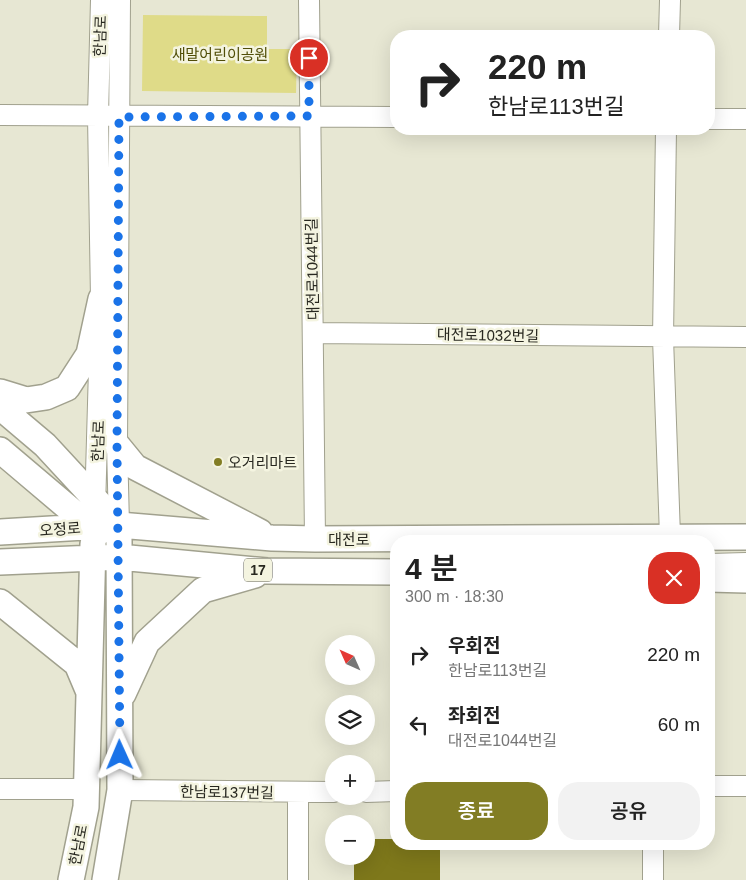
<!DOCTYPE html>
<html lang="ko">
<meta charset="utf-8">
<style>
body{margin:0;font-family:Arial,"Noto Sans KR",sans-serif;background:#f2f2f2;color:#222;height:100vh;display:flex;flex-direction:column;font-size:19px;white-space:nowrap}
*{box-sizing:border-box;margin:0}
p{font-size:16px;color:#767676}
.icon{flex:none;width:28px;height:28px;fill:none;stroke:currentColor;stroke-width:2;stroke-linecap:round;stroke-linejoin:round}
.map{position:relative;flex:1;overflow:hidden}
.details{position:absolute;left:390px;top:535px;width:325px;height:315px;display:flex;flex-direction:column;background:#fff;border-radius:20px;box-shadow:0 5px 20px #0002}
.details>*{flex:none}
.guide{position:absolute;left:390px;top:30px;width:325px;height:105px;border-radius:20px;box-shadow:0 5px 20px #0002;background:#fff;color:#222;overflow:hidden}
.needle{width:32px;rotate:315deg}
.tools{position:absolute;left:325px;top:635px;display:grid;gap:10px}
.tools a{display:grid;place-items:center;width:50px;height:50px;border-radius:50%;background:#fff;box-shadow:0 5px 20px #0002;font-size:25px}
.pin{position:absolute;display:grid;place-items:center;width:42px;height:42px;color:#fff;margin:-21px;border:2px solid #fff;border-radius:50%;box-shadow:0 1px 5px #0007}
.me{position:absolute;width:55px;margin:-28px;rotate:359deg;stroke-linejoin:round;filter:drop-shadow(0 0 4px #0008)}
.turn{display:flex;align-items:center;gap:18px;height:105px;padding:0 15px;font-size:22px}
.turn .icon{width:65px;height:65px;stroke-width:2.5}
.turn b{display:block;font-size:35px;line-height:42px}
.round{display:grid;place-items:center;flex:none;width:52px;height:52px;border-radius:20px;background:#f2f2f2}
.head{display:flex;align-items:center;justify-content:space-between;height:85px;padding:0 15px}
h1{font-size:30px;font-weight:600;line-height:38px}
.primary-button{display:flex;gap:10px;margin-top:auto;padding:10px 15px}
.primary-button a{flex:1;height:58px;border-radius:20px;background:#827d24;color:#fff;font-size:20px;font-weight:600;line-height:58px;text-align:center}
.primary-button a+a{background:#f2f2f2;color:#222}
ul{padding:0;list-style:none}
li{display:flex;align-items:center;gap:15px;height:70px;padding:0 15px}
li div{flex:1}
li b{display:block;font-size:19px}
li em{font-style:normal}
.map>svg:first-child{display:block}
</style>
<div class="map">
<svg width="746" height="880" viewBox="0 0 746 880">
<rect width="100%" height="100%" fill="#e7e7d3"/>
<path fill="#dfdb88" d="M143,15L267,16V49H297L296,93L142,91Z"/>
<path fill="#7e781b" d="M366,839H396V844H440V880H354V856H366Z"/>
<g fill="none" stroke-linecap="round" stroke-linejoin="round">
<defs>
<path id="minor" d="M309,0L315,539
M669,36L670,0
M0,115L396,117
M709,119H746
M666,129L663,338L670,536
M314,333L746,337
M95,508L101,299L98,116L101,0
M119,525L117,445L120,0
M709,564L746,563
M709,786H746
M0,789H87
M120,790L334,792
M366,792L396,791
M298,793V880
M653,844V880"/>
<path id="major" d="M0,392L26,400L46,397L67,388L89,354L101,299
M0,407L45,445L119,525
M117,445L135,467L260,532
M0,450L98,533
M0,532L119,525L272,538L315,539L746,537
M0,562L119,557L267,571L396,572
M709,579L746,580
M0,602L77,664L88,690
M123,694L147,642L203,590L255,575
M71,880L86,807L93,544
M105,880L120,790L119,540"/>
</defs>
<use href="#minor" stroke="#a1a18e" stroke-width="22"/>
<use href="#major" stroke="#a1a18e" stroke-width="28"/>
<use href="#minor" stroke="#fff" stroke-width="20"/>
<use href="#major" stroke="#fff" stroke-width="25"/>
</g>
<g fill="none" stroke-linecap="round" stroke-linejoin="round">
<path stroke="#1a73e8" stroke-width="9" stroke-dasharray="0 16.2" d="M120,755L117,445L119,117L309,116V58"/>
</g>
<circle fill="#827d24" stroke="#f4f4e0" stroke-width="2" cx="218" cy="462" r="5"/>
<g text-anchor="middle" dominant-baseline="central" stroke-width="5" stroke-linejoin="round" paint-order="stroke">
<rect fill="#f4f4e0" stroke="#65655a" stroke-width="1" x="244" y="558.5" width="28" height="23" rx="4"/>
<g font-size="14" font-weight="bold" fill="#282820">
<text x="258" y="570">17</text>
</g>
<g font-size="15" fill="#282820" stroke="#f4f4e0">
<text transform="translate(100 36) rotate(-88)">한남로</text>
<text transform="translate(312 269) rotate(-91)">대전로1044번길</text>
<text transform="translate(488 335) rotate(1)">대전로1032번길</text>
<text transform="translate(98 441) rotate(-88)">한남로</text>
<text transform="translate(60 529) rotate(-4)">오정로</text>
<text x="349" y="539">대전로</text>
<text transform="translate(227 792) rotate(1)">한남로137번길</text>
<text transform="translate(78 845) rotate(-79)">한남로</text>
</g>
<g font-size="15" fill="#514e08" stroke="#f4f4e0">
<text x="220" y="54">새말어린이공원</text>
</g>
<g font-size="15" fill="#282820" stroke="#f4f4e0" text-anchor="start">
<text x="228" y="462">오거리마트</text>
</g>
</g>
</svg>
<div class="tools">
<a><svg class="needle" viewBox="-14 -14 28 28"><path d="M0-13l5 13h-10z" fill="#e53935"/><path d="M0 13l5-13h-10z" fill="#767676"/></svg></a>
<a><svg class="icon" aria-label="layers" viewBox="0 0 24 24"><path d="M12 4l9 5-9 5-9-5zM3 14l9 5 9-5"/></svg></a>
<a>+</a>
<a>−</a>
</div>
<div class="pin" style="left:309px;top:58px;background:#d93025"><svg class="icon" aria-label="arrive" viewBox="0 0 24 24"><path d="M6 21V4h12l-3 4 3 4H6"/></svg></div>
<svg class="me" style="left:120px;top:755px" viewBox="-20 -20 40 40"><path d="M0-17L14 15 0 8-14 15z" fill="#1a73e8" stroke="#fff" stroke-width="4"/></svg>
<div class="guide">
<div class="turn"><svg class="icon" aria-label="right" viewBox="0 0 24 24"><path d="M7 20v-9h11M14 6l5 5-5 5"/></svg><div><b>220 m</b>한남로113번길</div></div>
</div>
<section class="details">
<div class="head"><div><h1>4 분</h1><p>300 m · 18:30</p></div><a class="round" style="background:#d93025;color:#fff"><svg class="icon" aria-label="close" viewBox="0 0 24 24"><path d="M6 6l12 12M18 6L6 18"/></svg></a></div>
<ul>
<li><svg class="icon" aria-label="right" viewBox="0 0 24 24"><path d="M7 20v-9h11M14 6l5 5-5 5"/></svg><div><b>우회전</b><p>한남로113번길</p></div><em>220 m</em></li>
<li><svg class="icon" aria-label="left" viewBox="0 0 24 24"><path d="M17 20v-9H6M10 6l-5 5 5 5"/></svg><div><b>좌회전</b><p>대전로1044번길</p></div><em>60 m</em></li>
</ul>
<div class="primary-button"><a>종료</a><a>공유</a></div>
</section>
</div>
